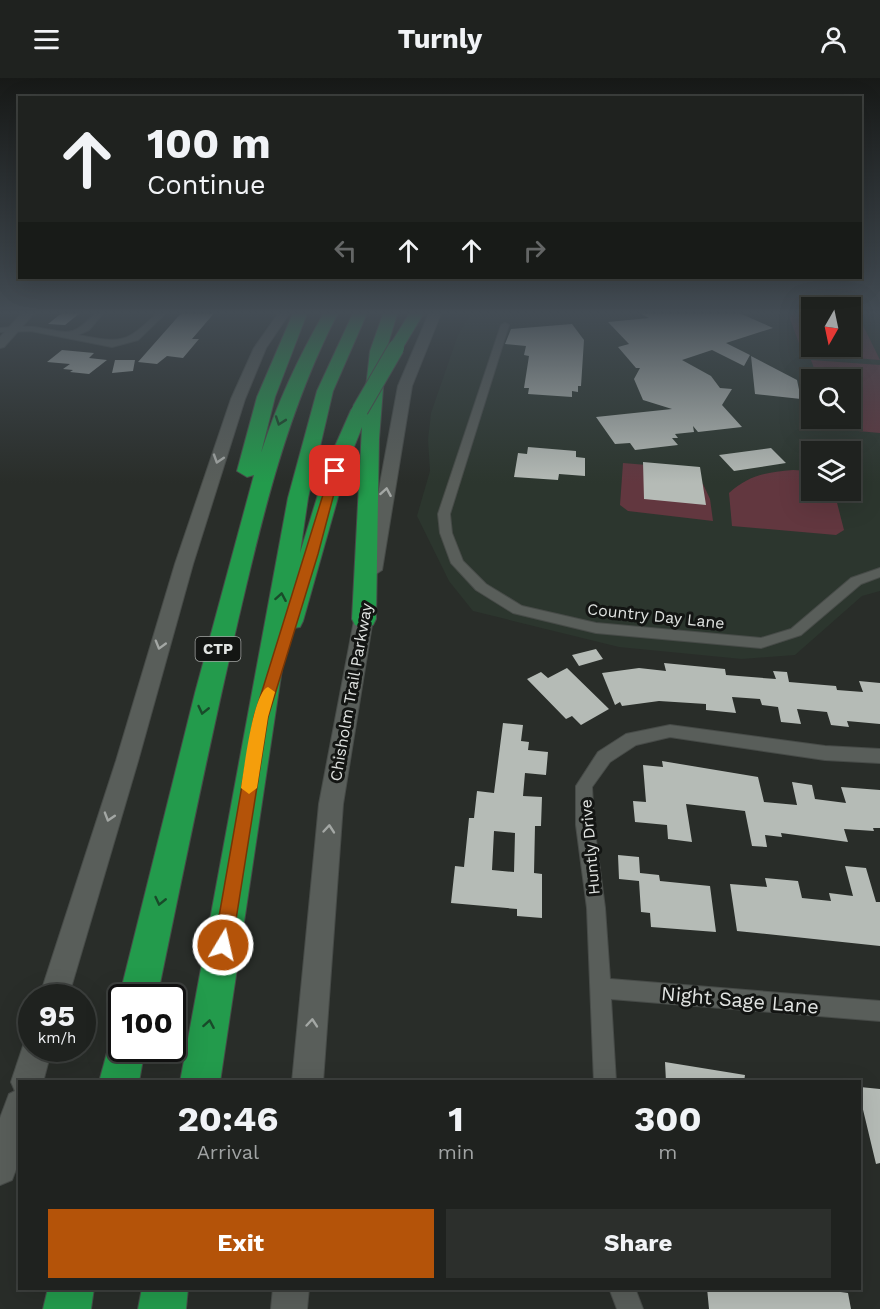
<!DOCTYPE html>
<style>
body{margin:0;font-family:"Work Sans",sans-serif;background:#2c2f2c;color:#f1f3f6;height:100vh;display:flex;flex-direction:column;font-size:22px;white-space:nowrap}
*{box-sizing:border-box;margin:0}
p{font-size:20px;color:#a1a4a4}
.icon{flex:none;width:33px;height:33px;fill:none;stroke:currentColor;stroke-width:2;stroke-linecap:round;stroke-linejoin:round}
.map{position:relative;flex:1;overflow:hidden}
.panel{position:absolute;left:18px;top:1002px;width:843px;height:210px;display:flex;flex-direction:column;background:#1f221f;border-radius:0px;box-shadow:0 6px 24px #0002,0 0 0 2px #3c3f3d}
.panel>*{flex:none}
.hud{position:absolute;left:18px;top:18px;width:844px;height:183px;border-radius:0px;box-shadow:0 6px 24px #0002,0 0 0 2px #3c3f3d;background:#1f221f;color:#f1f3f6;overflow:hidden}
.needle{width:39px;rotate:189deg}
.controls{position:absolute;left:801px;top:219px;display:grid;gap:12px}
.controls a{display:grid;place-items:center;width:60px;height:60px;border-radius:0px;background:#1f221f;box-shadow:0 6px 24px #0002,0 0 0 2px #3c3f3d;font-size:30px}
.speed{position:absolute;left:18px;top:906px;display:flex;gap:12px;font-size:30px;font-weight:700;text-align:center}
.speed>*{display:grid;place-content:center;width:78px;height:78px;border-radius:50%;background:#1f221f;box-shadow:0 6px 24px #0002,0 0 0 2px #3c3f3d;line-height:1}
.speed small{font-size:15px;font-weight:400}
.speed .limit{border:3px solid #111;border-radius:9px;background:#fff;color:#111}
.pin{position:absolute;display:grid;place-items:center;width:51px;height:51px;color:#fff;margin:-26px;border-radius:12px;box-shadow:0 3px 9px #0006}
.me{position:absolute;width:66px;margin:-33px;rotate:9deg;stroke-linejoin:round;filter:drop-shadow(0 0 4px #0008)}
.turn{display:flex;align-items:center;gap:21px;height:126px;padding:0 30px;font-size:27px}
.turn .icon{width:78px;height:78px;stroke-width:2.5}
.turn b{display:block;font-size:42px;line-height:51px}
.lanes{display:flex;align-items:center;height:57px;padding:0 30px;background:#0003;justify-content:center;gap:30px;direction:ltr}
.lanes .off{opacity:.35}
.eta{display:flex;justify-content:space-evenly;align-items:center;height:102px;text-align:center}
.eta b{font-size:36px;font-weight:700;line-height:42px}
.button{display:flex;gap:12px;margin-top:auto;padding:12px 30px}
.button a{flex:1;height:69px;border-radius:0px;background:#b45309;color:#fff;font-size:24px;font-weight:700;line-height:69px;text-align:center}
.button a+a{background:#2c2f2c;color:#f1f3f6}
header{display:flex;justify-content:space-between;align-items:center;height:78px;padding:0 30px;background:#1f221f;font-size:27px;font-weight:700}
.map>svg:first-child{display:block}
</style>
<header><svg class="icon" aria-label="menu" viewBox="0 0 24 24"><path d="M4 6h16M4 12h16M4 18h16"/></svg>Turnly<svg class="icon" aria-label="person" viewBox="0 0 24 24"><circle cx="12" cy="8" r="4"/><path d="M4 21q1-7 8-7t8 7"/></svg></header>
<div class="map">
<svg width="880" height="1231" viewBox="0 0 880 1231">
<rect width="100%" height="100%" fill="#292d29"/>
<path fill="#2c362e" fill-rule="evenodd" d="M472,233H811L812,268H850L851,233H880V513L862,518L795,577L742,581L619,569L473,533L449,503L417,438L430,393L428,362L431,335L458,257ZM812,302H850V340H812ZM812,374H850V412H812Z"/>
<path fill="#62373f" d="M787,233H811L812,268H850L851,233H856L880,282L803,276Z
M811,282L880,287V355L836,351L832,341L850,340V302L818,301Z
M623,385L659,388L703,406L710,421L713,443L628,433L620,427Z
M793,392L811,393L812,412L834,413L844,452L836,457L732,448L729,415C749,397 767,394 793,392Z"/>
<path fill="#b5bbb6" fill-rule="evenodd" d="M183,233H216L192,261H199L183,280L167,278L157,286L138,284Z
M635,233H735L773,250L726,265L750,277L744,288L712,272L682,282L711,298L720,310L732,311L722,327L742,349L698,354L693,348L694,354L675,356L678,360H672L678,367L635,372L630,365L615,366L596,339L672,331L643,322L634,301L640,290H636L618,269L629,266L608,244L649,240Z
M63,234L80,235L65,247L48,246Z
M572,246L584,262L581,308H578V314L572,313V319L528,316L529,310H524L529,278L524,277L526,268L505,266L511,251Z
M62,272L94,275L89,280L107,282L89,296L70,294L73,292L63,291L70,286L47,284Z
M751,278L797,302L801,321L755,316Z
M115,282H135L133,293L112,295Z
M528,369L576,373V379L585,380V398L559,396L558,402L514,399L518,375L527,376Z
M771,370L786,385L734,393L719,377Z
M643,384L700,389L706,427L644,421Z
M596,571L603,581L579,588L572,577Z
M664,585L725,591L726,597L776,601L773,593L787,594L789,604L836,608L837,612L863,614L859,603L880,605V646L847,643L849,649L831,647L827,634L797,631L801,646L781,644L778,629L762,627L760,621L732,619L736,635L706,632V626L659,623L622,628L620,624L615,627L602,595L639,590L666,593Z
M567,590L609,631L581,647L572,638L566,641L527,601L541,594L548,600Z
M503,645L523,647L521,663L529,664L528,672L548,674L546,697L525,695L523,718L542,719L541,748H535L534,795L542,796V840L517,838V831L451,825L455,788L464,789L469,740H474L477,713L494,715ZM494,753L515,755L514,794L492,792Z
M662,683L758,699L764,724L797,727L792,704L812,707L815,721L846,725L841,709L880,712V750H873L874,753L844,751L848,764L781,755L782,759L765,757L767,769L752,768L745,733L686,726L692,764L668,761L667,747L635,744L633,723L646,724L643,687L663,689Z
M618,777L639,779L640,795L659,797L660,803L710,808L716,854L651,849L650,835L641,834L639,803L619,801Z
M845,788L866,790L876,824H880V868L737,853L730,806L767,809L765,800L798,803L802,820L831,823L829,815L853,818Z
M665,984L745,997L744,1004H666Z
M860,1009L880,1011V1085L876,1086L860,1019Z
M707,1210H811L848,1215L851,1231H709Z"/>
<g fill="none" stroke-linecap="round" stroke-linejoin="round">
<defs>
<path id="street" d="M97,233H105L89,252L78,257C125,266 125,265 160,233H168L138,262L112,269L31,253L0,254V250C11,249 23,248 34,249C69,254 71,262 97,233Z
M505,245L509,247L450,436L452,455L463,483L486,506L522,528L596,545L761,560L791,551L851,500L880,490V499L861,506L801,557L761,570L596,555L513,535L476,512L451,485L440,455L438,436L501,247Z
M670,647L825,668L880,671V685L825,682L670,659L636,667L610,684L592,709L594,747L605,830L610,901L880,923V943L611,921L616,1004H594L587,830L576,747V708L598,674L626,656Z
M609,1210H635L643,1231H617Z"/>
<path id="secondary" d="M24,233H36L4,269L0,270V259Z
M280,233H291L266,270L245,321L193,486L138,683L68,920H39L116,683L175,486L231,321L254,270Z
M430,233H442L412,308L382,492L373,498L364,492L398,308Z
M367,516L374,518L376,522L343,726L323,1004H292L319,726L358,522L360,518Z
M32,957V970H52L43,1004H20V1081L12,1102L0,1107V1040L9,1016L15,1013L11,1004L26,959Z
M273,1210H309L307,1231H271Z"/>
<path id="highway" d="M294,233H308L275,319L261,375C277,325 299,278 325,233H339C287,332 262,439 237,547C208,671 183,795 157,920H122V925L119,920L195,615L254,397L247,399L237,393L257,319Z
M354,233H368L333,313L308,420L300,475L328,384L351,332L354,328H364L370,273L384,233H398L386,273L379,361L376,541L373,547L364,550L355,547L352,541L362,349L348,384L303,543L300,549L288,551L220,1004H180L288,420L317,313Z
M411,233H425L401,273H391L388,270Z
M122,952V970H145L139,1004H99L112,956Z
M48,1210H94L91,1231H43Z
M142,1210H188L186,1231H138Z"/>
</defs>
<use href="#street" stroke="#474b48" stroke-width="2"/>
<use href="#secondary" stroke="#474b48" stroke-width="2"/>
<use href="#highway" stroke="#474b48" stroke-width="2"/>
<use href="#street" fill="#595e5a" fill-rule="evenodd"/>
<use href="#secondary" fill="#595e5a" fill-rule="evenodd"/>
<use href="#highway" fill="#239b4c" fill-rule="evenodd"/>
<defs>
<path id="highway-bridge" d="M360,332L396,270"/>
</defs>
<use href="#highway-bridge" stroke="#474b48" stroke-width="18" stroke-linecap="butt"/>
<use href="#highway-bridge" stroke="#239b4c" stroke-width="16"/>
</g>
<defs><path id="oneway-chevron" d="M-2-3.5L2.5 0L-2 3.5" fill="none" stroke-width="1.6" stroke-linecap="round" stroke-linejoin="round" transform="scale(1.5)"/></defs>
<g stroke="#194b2a">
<use href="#oneway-chevron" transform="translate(280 343) rotate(109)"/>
<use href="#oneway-chevron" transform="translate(281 519) rotate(-80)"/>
<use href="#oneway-chevron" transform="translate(203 632) rotate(103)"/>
<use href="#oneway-chevron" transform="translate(160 823) rotate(103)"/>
<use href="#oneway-chevron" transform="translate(209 946) rotate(-80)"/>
</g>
<g stroke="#a3a7a4">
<use href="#oneway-chevron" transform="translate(218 381) rotate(108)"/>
<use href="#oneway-chevron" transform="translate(386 414) rotate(-80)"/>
<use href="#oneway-chevron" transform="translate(160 567) rotate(106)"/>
<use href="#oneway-chevron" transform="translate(109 739) rotate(107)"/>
<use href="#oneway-chevron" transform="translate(329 751) rotate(-85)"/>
<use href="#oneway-chevron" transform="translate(312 945) rotate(-85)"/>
</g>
<linearGradient id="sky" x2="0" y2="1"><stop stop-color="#171917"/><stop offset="0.58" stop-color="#434c54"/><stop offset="1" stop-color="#434c54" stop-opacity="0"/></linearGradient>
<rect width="880" height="405" fill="url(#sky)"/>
<path fill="#b45309" stroke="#753606" stroke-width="1.5" d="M331,391L340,393L318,476L268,639L232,867L229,873L223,876L216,873L214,867L254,639Z"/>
<path fill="#f59e0b" d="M268,609L275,614L268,639L257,710L249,716L241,710C244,692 253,614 268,609Z"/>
<g text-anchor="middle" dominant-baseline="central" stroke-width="6" stroke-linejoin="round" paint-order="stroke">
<rect fill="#131513" stroke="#a2a5a3" stroke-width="1.5" x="195.5" y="559" width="45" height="24" rx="4.5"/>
<g font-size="15" font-weight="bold" fill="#e0e3e1">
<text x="218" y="571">CTP</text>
</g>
<g font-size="16" fill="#e0e3e1" stroke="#131513">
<text transform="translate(656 538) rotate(6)">Country Day Lane</text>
<text transform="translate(351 614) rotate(-80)">Chisholm Trail Parkway</text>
<text transform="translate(590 769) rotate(-95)">Huntly Drive</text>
</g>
<g font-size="20" fill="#e0e3e1" stroke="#131513">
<text transform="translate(740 922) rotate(5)">Night Sage Lane</text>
</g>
</g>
</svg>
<div class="controls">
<a><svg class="needle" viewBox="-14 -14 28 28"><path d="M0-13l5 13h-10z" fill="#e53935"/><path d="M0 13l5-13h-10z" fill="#a1a4a4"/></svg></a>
<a><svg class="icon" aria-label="search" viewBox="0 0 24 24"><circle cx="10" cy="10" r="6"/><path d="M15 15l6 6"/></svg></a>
<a><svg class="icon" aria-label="layers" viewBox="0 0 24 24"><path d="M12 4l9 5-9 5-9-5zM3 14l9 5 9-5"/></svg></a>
</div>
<div class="speed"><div>95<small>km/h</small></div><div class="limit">100</div></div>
<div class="pin" style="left:335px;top:393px;background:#d93025"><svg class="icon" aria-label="arrive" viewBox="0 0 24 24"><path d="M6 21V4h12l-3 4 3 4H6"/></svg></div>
<svg class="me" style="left:223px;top:867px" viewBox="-20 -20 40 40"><circle r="17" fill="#b45309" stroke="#fff" stroke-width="3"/><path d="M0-11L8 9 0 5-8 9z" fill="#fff"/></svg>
<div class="hud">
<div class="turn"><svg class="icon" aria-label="ahead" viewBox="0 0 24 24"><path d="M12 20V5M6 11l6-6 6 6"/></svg><div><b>100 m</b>Continue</div></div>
<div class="lanes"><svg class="icon off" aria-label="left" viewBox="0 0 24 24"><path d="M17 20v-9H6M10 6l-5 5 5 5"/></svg><svg class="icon" aria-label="ahead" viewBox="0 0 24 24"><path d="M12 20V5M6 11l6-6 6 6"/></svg><svg class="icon" aria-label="ahead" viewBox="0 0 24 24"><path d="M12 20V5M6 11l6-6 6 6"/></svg><svg class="icon off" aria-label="right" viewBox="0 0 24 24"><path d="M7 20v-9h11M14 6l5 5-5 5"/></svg></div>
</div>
<section class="panel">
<div class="eta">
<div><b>20:46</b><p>Arrival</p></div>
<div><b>1</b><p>min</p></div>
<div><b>300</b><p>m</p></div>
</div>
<div class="button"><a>Exit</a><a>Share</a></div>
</section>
</div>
